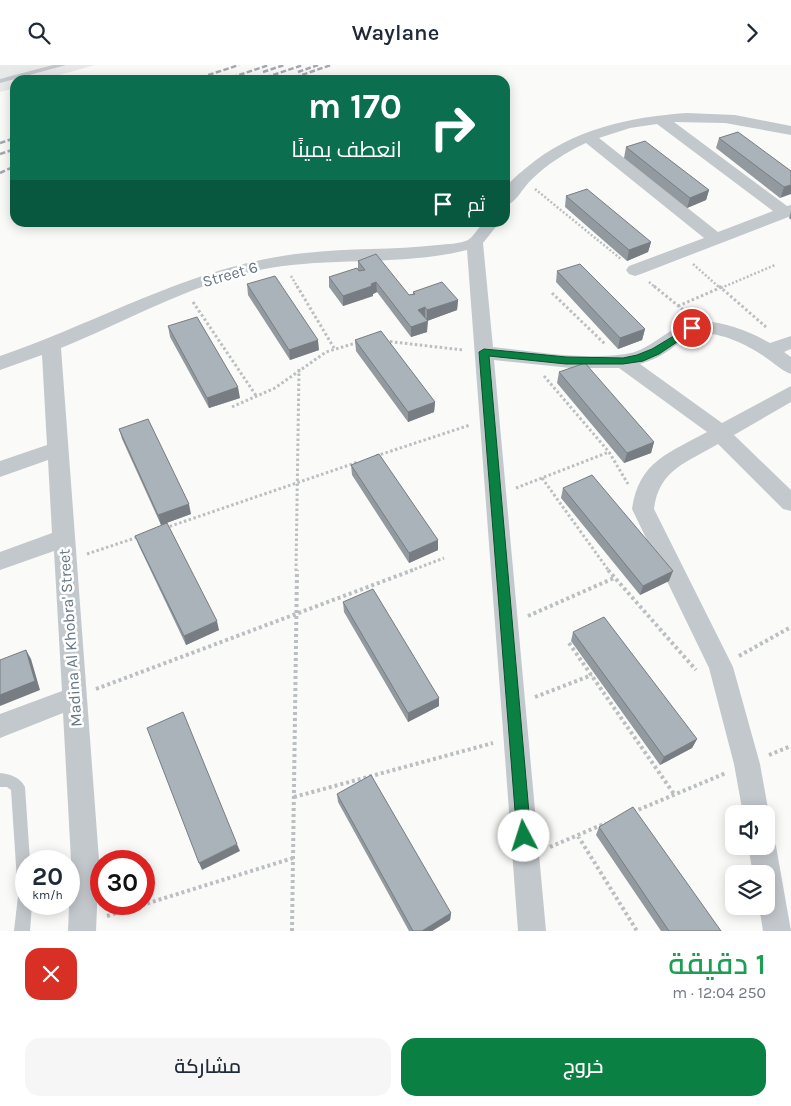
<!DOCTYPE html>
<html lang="ar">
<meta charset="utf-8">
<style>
body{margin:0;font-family:Karla,Cairo,sans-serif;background:#f6f6f7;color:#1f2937;direction:rtl;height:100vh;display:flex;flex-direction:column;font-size:19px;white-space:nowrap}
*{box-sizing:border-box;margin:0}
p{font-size:16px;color:#747a83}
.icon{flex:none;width:28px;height:28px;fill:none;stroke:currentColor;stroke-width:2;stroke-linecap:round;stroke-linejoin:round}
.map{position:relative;height:866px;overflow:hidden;direction:ltr}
.details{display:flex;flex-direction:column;background:#fff;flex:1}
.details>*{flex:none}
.guide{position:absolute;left:10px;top:10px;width:500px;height:152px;border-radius:15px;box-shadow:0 2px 12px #0003;direction:rtl;background:#0b6e4f;color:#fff;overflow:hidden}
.buttons{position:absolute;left:725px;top:740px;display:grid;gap:10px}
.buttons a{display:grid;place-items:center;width:50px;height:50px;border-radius:10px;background:#fff;box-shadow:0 2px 12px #0003;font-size:25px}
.speed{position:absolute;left:15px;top:785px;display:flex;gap:10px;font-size:25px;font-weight:700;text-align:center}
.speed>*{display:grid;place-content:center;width:65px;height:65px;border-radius:50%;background:#fff;box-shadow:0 2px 12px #0003;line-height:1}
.speed small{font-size:12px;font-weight:400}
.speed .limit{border:8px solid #d22;background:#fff;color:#111}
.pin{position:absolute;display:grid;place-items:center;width:42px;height:42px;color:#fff;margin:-21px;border:2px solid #fff;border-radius:50%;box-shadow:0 1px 5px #0007}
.me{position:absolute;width:55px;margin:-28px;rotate:355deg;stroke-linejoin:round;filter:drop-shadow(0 0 4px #0008)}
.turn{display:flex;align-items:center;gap:18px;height:105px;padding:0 25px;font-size:22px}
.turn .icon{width:65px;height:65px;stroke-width:2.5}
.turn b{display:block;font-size:35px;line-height:42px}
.then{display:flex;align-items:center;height:48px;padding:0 25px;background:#0003;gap:10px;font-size:19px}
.round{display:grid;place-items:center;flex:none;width:52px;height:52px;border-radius:15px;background:#f6f6f7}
.summary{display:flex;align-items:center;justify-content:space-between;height:85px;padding:0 25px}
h1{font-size:30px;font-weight:600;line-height:38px;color:#1e9e55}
.action{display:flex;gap:10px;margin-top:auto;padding:10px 25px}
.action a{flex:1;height:58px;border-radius:15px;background:#0b8043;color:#fff;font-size:20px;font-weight:600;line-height:58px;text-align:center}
.action a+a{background:#f6f6f7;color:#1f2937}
header{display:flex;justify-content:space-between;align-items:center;height:65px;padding:0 25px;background:#fff;font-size:22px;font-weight:600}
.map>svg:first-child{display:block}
</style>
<header><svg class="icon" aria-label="forward" viewBox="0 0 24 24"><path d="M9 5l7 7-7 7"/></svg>Waylane<svg class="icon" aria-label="search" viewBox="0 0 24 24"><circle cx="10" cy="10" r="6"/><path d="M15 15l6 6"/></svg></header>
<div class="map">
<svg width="791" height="866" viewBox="0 0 791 866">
<rect width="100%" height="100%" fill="#fafaf8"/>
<path fill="#e8e9e9" d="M0,0H95L42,15H15V23L0,27Z"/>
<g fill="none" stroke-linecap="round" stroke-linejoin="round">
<path stroke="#bbbfc2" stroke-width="2.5" stroke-dasharray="2 2" stroke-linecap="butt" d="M535,124L621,194
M693,199L720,223
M291,211L298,223
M649,217L656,223
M721,223L775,200"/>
<path stroke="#bbbfc2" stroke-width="3" stroke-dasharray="2.5 2.5" stroke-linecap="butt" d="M297,221L334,283
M654,221L687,248
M719,221L766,262
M552,228L606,280
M193,237L257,332
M678,241L724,221
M385,276L463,285
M544,311L609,387L628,419
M232,342L275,323L326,287L359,277
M376,391L470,360
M542,413L609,506
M516,423L609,387
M165,463L358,397
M87,489L138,472
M296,506L299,304
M410,506L444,493"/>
<path stroke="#bbbfc2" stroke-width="4" stroke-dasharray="3 3" stroke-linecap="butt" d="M608,505L696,605
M528,551L614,513
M569,578L674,729
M739,591L791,562
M96,624L413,505
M535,632L592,610
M769,690L791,681
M294,732L493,678
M633,747L726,708
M578,771L637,866
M550,782L606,758
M107,851L293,793
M292,866L297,505"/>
<path fill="#c3c8cc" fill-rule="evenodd" d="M53,0H66L0,18V14Z
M0,708C10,709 20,712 25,722L30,796H26V839H32L30,866H14L18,831L11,725L7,722H0Z"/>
<path fill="#c3c8cc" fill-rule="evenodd" d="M687,48L735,50L791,61V70L725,58L674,57L787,141L791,140V151L641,209L635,211L629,209L626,205L629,201L704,173L586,78C566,87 546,100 530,116C522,124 516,138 505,141C505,137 504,129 505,125C508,117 520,108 526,103C572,64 629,52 687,48ZM657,59L773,146L718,167L599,73L630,63Z
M483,158H499L483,178L493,282C536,287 582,295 626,289C646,286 659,272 676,263C704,247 745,264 770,278L791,271V284L784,287L791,292V309C780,305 772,296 762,290C744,278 716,265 694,269C685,271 676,281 668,286C659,292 650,296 640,299L722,358L791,321V337L734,370L791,425V446L783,444L718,379C688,397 659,404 654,444L733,602L760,699L769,749L766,756V749H743L734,699L709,603L632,444C639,396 669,388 707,367L619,303H571L494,295L546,866H518L467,185C403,201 335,192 270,203C196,216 130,255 61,283L99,795L96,866H68L71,795L63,648L0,673V649L62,626L54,486L0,505V487L52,468L48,395L0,412V396L47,380L42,290L0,305V291C102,256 196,199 305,188C349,183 394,185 438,180C447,179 460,179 468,175C473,172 479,162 483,158Z
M766,769L772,771L776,781L791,866H763L759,841H766V809H753L748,781H766Z"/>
<path stroke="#a2aab0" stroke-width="2.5" stroke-dasharray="5.5 2.5" stroke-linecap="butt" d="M263,7L284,0
M298,7L318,0
M193,15L239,0
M224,15L269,0
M258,15L303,0
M287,15L331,0
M0,78L15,73
M0,89L15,84
M0,108L15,101"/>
</g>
<path fill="#929a9f" d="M719,73L791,106L780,133L716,83Z
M626,82L709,125L706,135L687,143L624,93Z
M566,131L651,177L648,187L627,196L565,142Z
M791,146V155L789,153Z
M358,196L409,230L413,229V227L458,235L457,245L427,256V267L411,272L377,227L373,229V231L343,241L329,222V212L358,204Z
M557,206L645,264L642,275L618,284L556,217Z
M247,219L319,285L290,295L248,230Z
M168,261L240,333L209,343L170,272Z
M355,275L435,337L434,347L408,357L356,286Z
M559,307L654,377L651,388L624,398L557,318Z
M119,364L191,449L161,460L122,374Z
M351,400L438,485L409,498L352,410Z
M563,423L669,516L640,530L561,433Z
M135,471L219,565L186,580L139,481Z
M343,537L439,641L408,657L344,547Z
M573,567L697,674L692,683L660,700L571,576Z
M337,729L451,848L450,855L432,866H409L338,737Z
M599,762L721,866H661L596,770Z"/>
<path fill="#777d82" d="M791,120V129L780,133L784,122Z
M709,125L706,135L687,143L690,133Z
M651,177L648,187L627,196L629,185Z
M376,217L377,227L373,229V231L343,241V231Z
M458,235L457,245L427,256V245Z
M425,242V253L418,245Z
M428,256L427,267L411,272V262Z
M645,264L642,275L618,284L620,273Z
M318,275L319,285L290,295L289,285Z
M238,322L240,333L209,343L207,333Z
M435,337L434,347L408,357V347Z
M654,377L651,388L624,398L627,388Z
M189,439L191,449L161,460L158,450Z
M438,475V485L409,498V488Z
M673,506L669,516L640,530L643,521Z
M217,556L219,565L186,580L184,571Z
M26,585L31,594L40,625L0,641V630Z
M439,633V641L408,657V648Z
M697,674L692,683L660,700L664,692Z
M237,779L240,786L202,805L199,798Z
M451,848L450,855L432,866H422Z"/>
<path fill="#aab3b9" stroke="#777d82" d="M738,67L791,106V120L784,122L719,73Z
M645,76L709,125L690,133L626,82Z
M587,124L651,177L629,185L566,131Z
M376,189L409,230L415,229L413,227L442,217L458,235L427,245L425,242L418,245L428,256L411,262L376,217L371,219L372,221L343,231L329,212L357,203L359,206L365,205L358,196Z
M580,199L645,264L620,273L557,206Z
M275,211L318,275L289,285L247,219Z
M197,252L238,322L207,333L168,261Z
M381,266L435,337L408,347L355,275Z
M585,298L654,377L627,388L559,307Z
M148,354L189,439L158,450L119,364Z
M379,389L438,475L409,488L351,400Z
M592,410L673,506L643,521L563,423Z
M167,458L217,556L184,571L135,471Z
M373,524L439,633L408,648L343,537Z
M604,552L697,674L664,692L573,567Z
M26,585L35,616L0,630V595Z
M183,647L237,779L199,798L147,663Z
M371,710L451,848L422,866H413L337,729Z
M633,742L721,866H669L599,762Z"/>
<path fill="#0b8043" stroke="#07532c" d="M692,260L697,263L695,265L659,289L643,296L623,299H566L489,291L531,771L529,776L524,778L519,776L517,771L479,287L484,284L566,292L623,293L637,290L652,284Z"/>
<g text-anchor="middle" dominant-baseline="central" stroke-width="5" stroke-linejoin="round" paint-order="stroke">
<g font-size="16" fill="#657683" stroke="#fff">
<text transform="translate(230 209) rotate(-16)">Street 6</text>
<text transform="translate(70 573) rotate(-94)">Madina Al Khobra' Street</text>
</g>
</g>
</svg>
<div class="buttons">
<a><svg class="icon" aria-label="sound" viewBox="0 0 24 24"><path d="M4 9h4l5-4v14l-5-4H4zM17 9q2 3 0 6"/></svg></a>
<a><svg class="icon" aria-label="layers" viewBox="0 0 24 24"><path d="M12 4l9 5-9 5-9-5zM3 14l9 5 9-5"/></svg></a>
</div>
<div class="speed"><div>20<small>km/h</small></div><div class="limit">30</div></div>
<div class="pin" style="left:692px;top:263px;background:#d93025"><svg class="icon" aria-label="arrive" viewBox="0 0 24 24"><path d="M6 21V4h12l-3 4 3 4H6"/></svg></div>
<svg class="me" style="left:524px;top:771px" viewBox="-20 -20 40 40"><circle r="19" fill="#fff"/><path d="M0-13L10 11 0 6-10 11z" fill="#0b8043"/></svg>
<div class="guide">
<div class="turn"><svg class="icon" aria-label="right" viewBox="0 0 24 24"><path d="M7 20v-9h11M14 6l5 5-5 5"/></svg><div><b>170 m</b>انعطف يمينًا</div></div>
<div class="then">ثم<svg class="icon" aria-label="arrive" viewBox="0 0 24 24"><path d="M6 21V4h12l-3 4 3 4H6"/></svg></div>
</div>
</div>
<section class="details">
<div class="summary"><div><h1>1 دقيقة</h1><p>250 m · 12:04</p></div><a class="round" style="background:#d93025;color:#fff"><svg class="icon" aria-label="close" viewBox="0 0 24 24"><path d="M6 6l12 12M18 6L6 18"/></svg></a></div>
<div class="action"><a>خروج</a><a>مشاركة</a></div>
</section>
